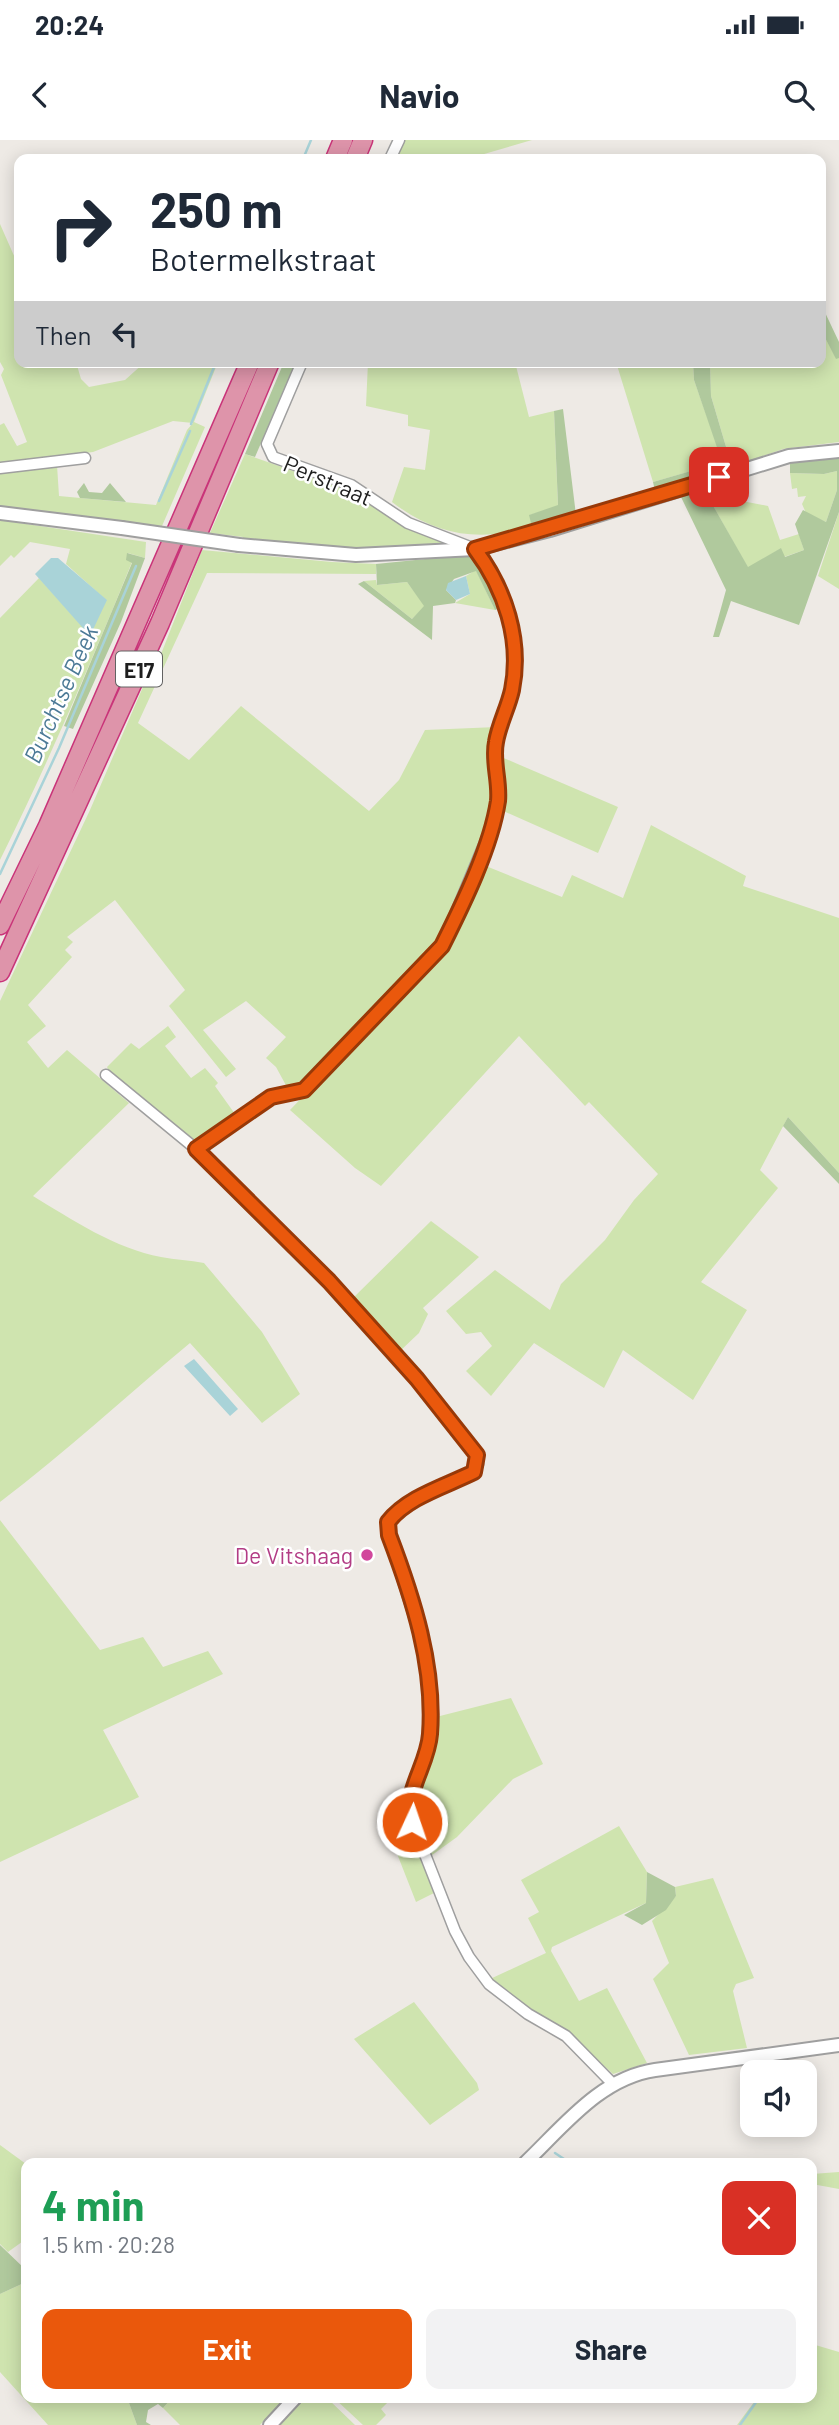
<!DOCTYPE html>
<meta charset="utf-8">
<style>
body{margin:0;font-family:Barlow,sans-serif;background:#f2f2f3;color:#1f2937;height:100vh;display:flex;flex-direction:column;font-size:26px;white-space:nowrap}
*{box-sizing:border-box;margin:0}
p{font-size:23px;color:#747a83}
.icon{flex:none;width:38px;height:38px;fill:none;stroke:currentColor;stroke-width:2;stroke-linecap:round;stroke-linejoin:round}
.map{position:relative;flex:1;overflow:hidden}
.sheet{position:absolute;left:21px;top:2018px;width:796px;height:245px;display:flex;flex-direction:column;background:#fff;border-radius:14px;box-shadow:0 4px 18px #0003}
.sheet>*{flex:none}
.banner{position:absolute;left:14px;top:14px;width:812px;height:214px;border-radius:14px;box-shadow:0 4px 18px #0003;background:#fff;color:#1f2937;overflow:hidden}
.tools{position:absolute;left:740px;top:1920px;display:grid;gap:14px}
.tools a{display:grid;place-items:center;width:77px;height:77px;border-radius:14px;background:#fff;box-shadow:0 4px 18px #0003;font-size:35px}
.pin{position:absolute;display:grid;place-items:center;width:60px;height:60px;color:#fff;margin:-30px;border-radius:14px;box-shadow:0 4px 10px #0006}
.me{position:absolute;width:77px;margin:-38px;rotate:3deg;stroke-linejoin:round;filter:drop-shadow(0 0 5px #0008)}
.turn{display:flex;align-items:center;gap:24px;height:147px;padding:0 21px;font-size:32px}
.turn .icon{width:91px;height:91px;stroke-width:2.5}
.turn b{display:block;font-size:49px;line-height:60px}
.then{display:flex;align-items:center;height:66px;padding:0 21px;background:#0003;gap:14px;font-size:26px}
.round{display:grid;place-items:center;flex:none;width:74px;height:74px;border-radius:14px;background:#f2f2f3}
.summary{display:flex;align-items:center;justify-content:space-between;height:119px;padding:0 21px}
h1{font-size:42px;font-weight:700;line-height:52px;color:#1e9e55}
.primary-button{display:flex;gap:14px;margin-top:auto;padding:14px 21px}
.primary-button a{flex:1;height:80px;border-radius:14px;background:#ea580c;color:#fff;font-size:28px;font-weight:700;line-height:80px;text-align:center}
.primary-button a+a{background:#f2f2f3;color:#1f2937}
.status{display:flex;justify-content:space-between;align-items:center;height:49px;padding:0 35px;background:#fff;direction:ltr}
.status svg{height:19px;fill:currentColor}
header{display:flex;justify-content:space-between;align-items:center;height:91px;padding:0 21px;background:#fff;font-size:32px;font-weight:700}
.map>svg:first-child{display:block}
</style>
<div class="status"><b>20:24</b><svg viewBox="0 0 49 12"><path d="M0 12V9h3v3zM5 12V6h3v6zM10 12V3h3v9zM15 12V0h3v12zM26 1h20v11H26zM47 4h2v5h-2z"/></svg></div>
<header><svg class="icon" aria-label="back" viewBox="0 0 24 24"><path d="M15 5l-7 7 7 7"/></svg>Navio<svg class="icon" aria-label="search" viewBox="0 0 24 24"><circle cx="10" cy="10" r="6"/><path d="M15 15l6 6"/></svg></header>
<div class="map">
<svg width="839" height="2285" viewBox="0 0 839 2285">
<rect width="100%" height="100%" fill="#eeeae5"/>
<path fill="#cfe4af" d="M404,0H532L467,19H396Z
M0,84L19,127V222H76L81,239L89,247L125,240L145,222H218L194,282L205,287L162,386L0,367V330L57,325L59,356L156,365L187,290L193,283L173,281L93,312L0,324V285L4,283L17,306L27,302L1,235L4,229L0,222Z
M821,190L836,218H839V302L783,309L732,327L711,256L710,222H821Z
M368,222H515L529,277L554,271L558,366L530,375L532,387C478,402 437,396 392,362L404,327L425,330L430,290L408,286V275L366,266Z
M616,222H693L694,240L723,322L653,342Z
M245,314L345,349L412,390L454,405L375,410L243,400V397L210,393Z
M837,331V350L826,382L806,373L802,364L806,356L798,357L797,348L792,349L790,333L824,334Z
M738,346L742,361L768,366L780,400L799,394L804,410L784,417L780,409L748,428L707,355Z
M839,372V449L818,436Z
M0,380L146,402L145,418L128,413L132,422C91,523 48,623 0,720V478L39,438L90,495L106,460L66,424L70,409L30,402L14,418L11,415L0,426Z
M202,410L332,422L376,424V434L207,433L138,583L189,620L241,566L369,671L399,640L425,590L497,587L492,670L444,794L434,810L299,947L288,949L276,927L266,918L286,897L246,861L203,890L236,929L226,937L169,866L185,850L115,760L67,797L73,802L65,810L72,817L28,865L46,886L27,902L48,928L67,910L129,963L33,1056C71,1079 116,1109 161,1117C175,1120 190,1120 204,1123L262,1192L300,1254L262,1283L190,1203C126,1256 66,1312 0,1362V861L90,670L146,540L150,542Z
M476,430L495,470L455,463L470,454L466,436Z
M376,440L377,445L407,442L425,466L412,479L364,441Z
M499,616L618,667L598,713L501,670Z
M651,685L746,736L743,746L839,778V1033L788,977L760,1030L778,1048L701,1142L747,1170L693,1260L623,1210L604,1248L534,1203L491,1256L466,1231L492,1206L481,1192L466,1194L446,1171L495,1130L550,1170L561,1144L605,1100L634,1060L658,1034L589,962L585,966L519,896L381,1046L355,1028L290,970L445,809L481,724L562,757L572,735L623,758Z
M168,886L176,897L165,906L191,938L205,928L218,943L215,946L235,974L195,1002L110,933L107,927L131,903L139,909Z
M431,1081L479,1117L423,1168L428,1174L419,1193L399,1212L351,1160Z
M0,1380L100,1510L143,1497L163,1527L208,1511L223,1534L103,1590L139,1657L0,1722Z
M511,1558L543,1624L513,1639L457,1697L428,1718L413,1671L433,1609L436,1577Z
M403,1669L434,1753L416,1762L383,1678Z
M619,1686L647,1732L646,1763L552,1807L551,1811L579,1861L607,1848L647,1923L613,1934L570,1895L523,1868L490,1839L546,1813L528,1778L539,1772L521,1740Z
M713,1738L754,1838L736,1844L733,1851L747,1908L689,1915L653,1839L669,1823L652,1781L676,1756L675,1747Z
M414,1862L477,1943L479,1950L430,1985L354,1899Z
M0,2005L26,2024V2099L8,2112L0,2104Z
M839,2032V2049L812,2044V2034Z
M26,2142V2258H135L129,2263L137,2285H48L0,2232V2154Z
M812,2204L839,2212V2285H737L757,2258H812Z
M172,2258H285L260,2285H180L163,2268Z
M301,2258H327L355,2285H277Z
M334,2258H392L381,2269L386,2275L376,2285H363Z"/>
<path fill="#b0c99d" d="M821,164L839,202V218L836,219L821,190Z
M284,222H296L255,317L245,314Z
M693,222H710L711,256L732,327L655,351L653,342L722,322L694,240Z
M563,269L576,375L532,387L529,375L558,365L554,271Z
M839,317V372L799,485L731,461L719,497H713L726,450L681,357L735,338L738,346L707,355L748,427L781,408L785,417L804,410L795,384L803,370L826,382L837,350V331L824,334L790,333V322Z
M84,343L89,352L102,353L110,343L126,362L80,358L77,352Z
M127,413L145,418L121,482L73,589L64,586L132,423L126,420Z
M475,414L493,443L503,467L495,470L476,431L454,439L446,450L456,460L455,463L433,466L432,500L358,444L364,441L412,479L424,466L407,442L377,445L376,424Z
M788,977L839,1033V1044L783,986Z
M647,1732L675,1747L676,1756L666,1770L642,1785L624,1775L646,1763Z
M0,2105L26,2130V2142L0,2154Z
M135,2258H172L163,2268L158,2264L148,2270L146,2282L151,2285H137L129,2263Z"/>
<path fill="#a9d3d8" d="M51,418H58L107,460L90,496L35,434Z
M466,436L470,454L456,460L446,450L448,443Z
M194,1219L238,1269L230,1276L184,1226Z"/>
<g fill="none" stroke-linecap="round" stroke-linejoin="round">
<path stroke="#a9d3d8" stroke-width="2.5" d="M303,19L311,0
M191,284L216,222
M159,361L190,291
M0,734L59,608L136,426
M555,2013L570,2023
M740,2285L759,2258"/>
<defs>
<path id="minor" d="M390,19L399,0
M0,328L85,318
M106,935L196,1009L329,1141L417,1239L477,1315L478,1324L474,1332C446,1346 407,1357 388,1382L389,1395L420,1495L431,1548L430,1599L408,1671L455,1791L469,1817L489,1844L528,1874L566,1896L613,1944
M196,1009L271,957L304,950L442,806L491,688L498,659L495,604L512,551L515,529L516,511L505,464L487,424L475,409L408,383L351,345L273,317L267,304L302,222"/>
<path id="tertiary" d="M0,373L122,388
M239,405L356,415L475,409L550,390L789,316L839,311
M525,2023C563,1987 600,1938 655,1930L839,1905
M270,2285L295,2258"/>
<path id="motorway" d="M335,19L343,0
M355,19L363,0
M0,785L48,686L250,222
M0,832L160,483L270,222"/>
</defs>
<use href="#minor" stroke="#9f9f9f" stroke-width="13"/>
<use href="#tertiary" stroke="#9f9f9f" stroke-width="16"/>
<use href="#motorway" stroke="#c93479" stroke-width="21"/>
<use href="#minor" stroke="#fff" stroke-width="10"/>
<use href="#tertiary" stroke="#fff" stroke-width="12"/>
<use href="#motorway" stroke="#de94aa" stroke-width="18"/>
<defs>
<path id="tertiary-bridge" d="M122,388L239,405"/>
</defs>
<use href="#tertiary-bridge" stroke="#9f9f9f" stroke-width="16" stroke-linecap="butt"/>
<use href="#tertiary-bridge" stroke="#fff" stroke-width="12"/>
</g>
<g fill="none" stroke-linecap="round" stroke-linejoin="round">
<defs>
<path id="route" d="M412,1682C403,1652 428,1625 430,1594C435,1526 413,1458 389,1395L388,1382C407,1357 446,1346 474,1332L477,1315L417,1239L329,1141L196,1009L271,957L304,950L442,806C463,764 491,707 498,661C500,641 492,621 496,602C499,584 508,568 512,550C522,500 505,449 475,409L719,337"/>
</defs>
<use href="#route" stroke="#983908" stroke-width="18"/>
<use href="#route" stroke="#ea580c" stroke-width="12"/>
</g>
<circle fill="#d1479c" stroke="#fff" stroke-width="2.5" cx="367" cy="1415" r="7"/>
<g text-anchor="middle" dominant-baseline="central" stroke-width="5" stroke-linejoin="round" paint-order="stroke">
<rect fill="#fff" stroke="#626262" stroke-width="2" x="116" y="511.5" width="46" height="35" rx="5"/>
<g font-size="21" font-weight="bold" fill="#1e1e1e">
<text x="139" y="529">E17</text>
</g>
<g font-size="23" fill="#1e1e1e" stroke="#fff">
<text transform="translate(328 340) rotate(23)">Perstraat</text>
</g>
<g font-size="23" fill="#b23c85" stroke="#fff" text-anchor="end">
<text x="353" y="1415">De Vitshaag</text>
</g>
<g font-size="24" font-style="italic" fill="#4c7a96" stroke="#fff">
<text transform="translate(60 554) rotate(-66)">Burchtse Beek</text>
</g>
</g>
</svg>
<div class="tools">
<a><svg class="icon" aria-label="sound" viewBox="0 0 24 24"><path d="M4 9h4l5-4v14l-5-4H4zM17 9q2 3 0 6"/></svg></a>
</div>
<div class="pin" style="left:719px;top:337px;background:#d93025"><svg class="icon" aria-label="arrive" viewBox="0 0 24 24"><path d="M6 21V4h12l-3 4 3 4H6"/></svg></div>
<svg class="me" style="left:412px;top:1682px" viewBox="-20 -20 40 40"><circle r="17" fill="#ea580c" stroke="#fff" stroke-width="3"/><path d="M0-11L8 9 0 5-8 9z" fill="#fff"/></svg>
<div class="banner">
<div class="turn"><svg class="icon" aria-label="right" viewBox="0 0 24 24"><path d="M7 20v-9h11M14 6l5 5-5 5"/></svg><div><b>250 m</b>Botermelkstraat</div></div>
<div class="then">Then<svg class="icon" aria-label="left" viewBox="0 0 24 24"><path d="M17 20v-9H6M10 6l-5 5 5 5"/></svg></div>
</div>
<section class="sheet">
<div class="summary"><div><h1>4 min</h1><p>1.5 km · 20:28</p></div><a class="round" style="background:#d93025;color:#fff"><svg class="icon" aria-label="close" viewBox="0 0 24 24"><path d="M6 6l12 12M18 6L6 18"/></svg></a></div>
<div class="primary-button"><a>Exit</a><a>Share</a></div>
</section>
</div>
